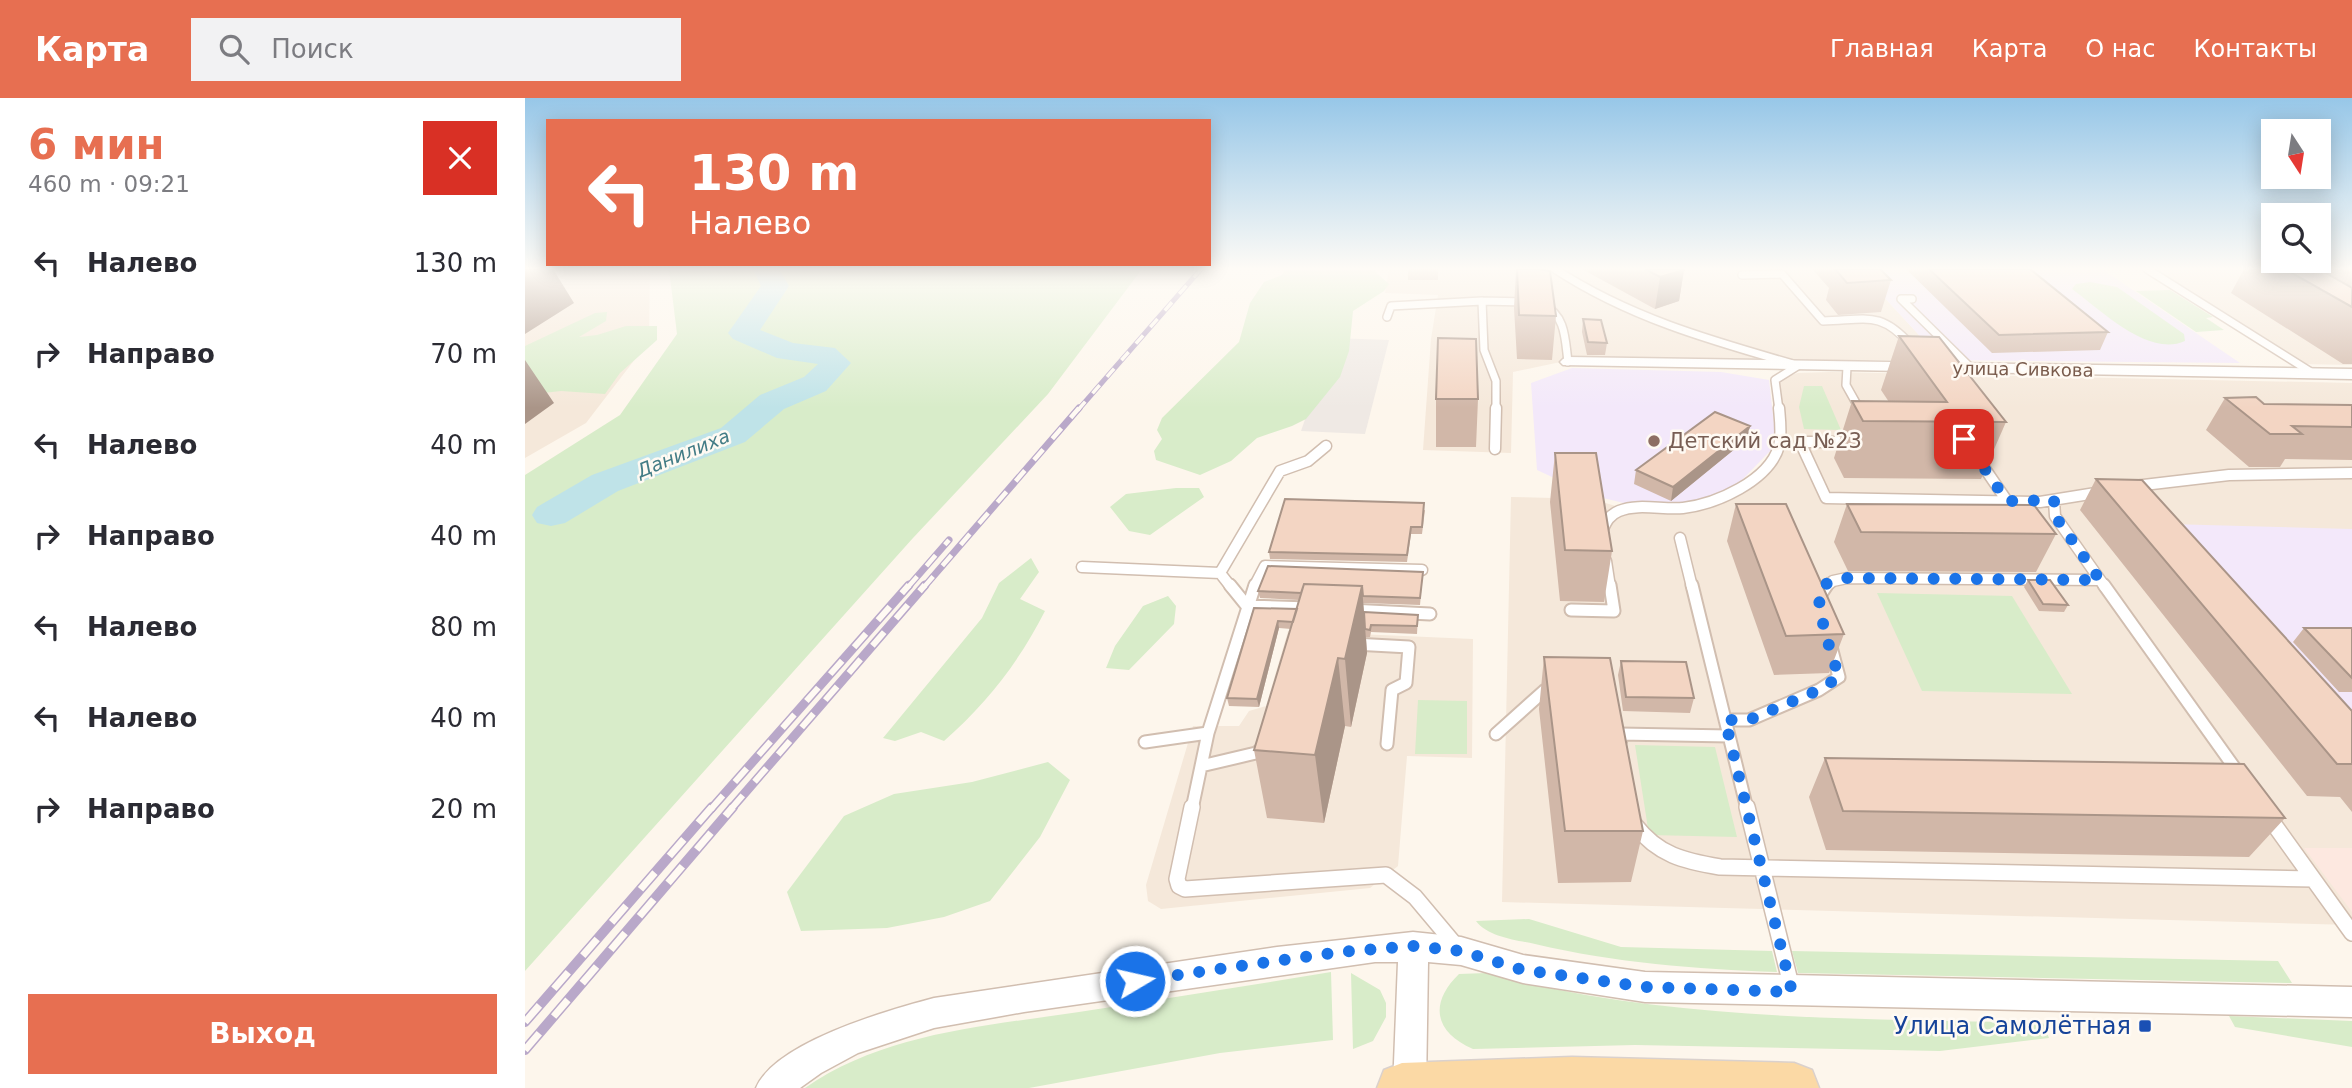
<!DOCTYPE html>
<html lang="ru">
<meta charset="utf-8">
<style>
body{margin:0;font-family:"DejaVu Sans",sans-serif;background:#f2f2f3;color:#2b2b33;height:100vh;display:flex;flex-direction:column;font-size:26px;white-space:nowrap}
*{box-sizing:border-box;margin:0}
p{font-size:23px;color:#7c7c81}
.icon{flex:none;width:38px;height:38px;fill:none;stroke:currentColor;stroke-width:2;stroke-linecap:round;stroke-linejoin:round}
.map{position:relative;flex:1;overflow:hidden}
.drawer{display:flex;flex-direction:column;background:#fff;width:525px}
.drawer>*{flex:none}
.top-card{position:absolute;left:21px;top:21px;width:665px;height:147px;border-radius:0px;box-shadow:0 4px 18px #0003;background:#e76f51;color:#fff;overflow:hidden}
.needle{width:46px;rotate:168deg}
.controls{position:absolute;left:1736px;top:21px;display:grid;gap:14px}
.controls a{display:grid;place-items:center;width:70px;height:70px;border-radius:0px;background:#fff;box-shadow:0 4px 18px #0003;font-size:35px}
.pin{position:absolute;display:grid;place-items:center;width:60px;height:60px;color:#fff;margin:-30px;border-radius:14px;box-shadow:0 4px 10px #0006}
.me{position:absolute;width:77px;margin:-38px;rotate:81deg;stroke-linejoin:round;filter:drop-shadow(0 0 5px #0008)}
.turn{display:flex;align-items:center;gap:24px;height:147px;padding:0 28px;font-size:32px}
.turn .icon{width:91px;height:91px;stroke-width:2.5}
.turn b{display:block;font-size:49px;line-height:60px}
.round{display:grid;place-items:center;flex:none;width:74px;height:74px;border-radius:0px;background:#f2f2f3}
.summary{display:flex;align-items:center;justify-content:space-between;height:119px;padding:0 28px}
h1{font-size:42px;font-weight:800;line-height:52px;color:#e76f51}
.primary-button{display:flex;gap:14px;margin-top:auto;padding:14px 28px}
.primary-button a{flex:1;height:80px;border-radius:0px;background:#e76f51;color:#fff;font-size:28px;font-weight:800;line-height:80px;text-align:center}
ul{padding:0;list-style:none}
li{display:flex;align-items:center;gap:21px;height:91px;padding:0 28px}
li div{flex:1}
li b{display:block;font-size:26px}
li em{font-style:normal}
header{display:flex;align-items:center;gap:42px;box-sizing:border-box;height:98px;padding:0 35px;background:#e76f51;color:#fff}
header strong{font-size:33px}
nav{display:flex;gap:38px;margin-inline-start:auto;font-size:24px}
.search{width:490px;height:63px;background:#f2f2f3;display:flex;align-items:center;gap:18px;box-sizing:border-box;padding:0 24px;border-radius:0px;color:#7c7c81;font-size:26px}
main{display:flex;flex:1;min-height:0}
.map>svg:first-child{display:block}
</style>
<header>
<strong>Карта</strong>
<div class="search"><svg class="icon" aria-label="search" viewBox="0 0 24 24"><circle cx="10" cy="10" r="6"/><path d="M15 15l6 6"/></svg>Поиск</div>
<nav><a>Главная</a><a>Карта</a><a>О нас</a><a>Контакты</a></nav>
</header>
<main>
<section class="drawer">
<div class="summary"><div><h1>6 мин</h1><p>460 m · 09:21</p></div><a class="round" style="background:#d93025;color:#fff"><svg class="icon" aria-label="close" viewBox="0 0 24 24"><path d="M6 6l12 12M18 6L6 18"/></svg></a></div>
<ul>
<li><svg class="icon" aria-label="left" viewBox="0 0 24 24"><path d="M17 20v-9H6M10 6l-5 5 5 5"/></svg><div><b>Налево</b></div><em>130 m</em></li>
<li><svg class="icon" aria-label="right" viewBox="0 0 24 24"><path d="M7 20v-9h11M14 6l5 5-5 5"/></svg><div><b>Направо</b></div><em>70 m</em></li>
<li><svg class="icon" aria-label="left" viewBox="0 0 24 24"><path d="M17 20v-9H6M10 6l-5 5 5 5"/></svg><div><b>Налево</b></div><em>40 m</em></li>
<li><svg class="icon" aria-label="right" viewBox="0 0 24 24"><path d="M7 20v-9h11M14 6l5 5-5 5"/></svg><div><b>Направо</b></div><em>40 m</em></li>
<li><svg class="icon" aria-label="left" viewBox="0 0 24 24"><path d="M17 20v-9H6M10 6l-5 5 5 5"/></svg><div><b>Налево</b></div><em>80 m</em></li>
<li><svg class="icon" aria-label="left" viewBox="0 0 24 24"><path d="M17 20v-9H6M10 6l-5 5 5 5"/></svg><div><b>Налево</b></div><em>40 m</em></li>
<li><svg class="icon" aria-label="right" viewBox="0 0 24 24"><path d="M7 20v-9h11M14 6l5 5-5 5"/></svg><div><b>Направо</b></div><em>20 m</em></li>
</ul>
<div class="primary-button"><a>Выход</a></div>
</section>
<div class="map">
<svg width="1827" height="990" viewBox="0 0 1827 990">
<rect width="100%" height="100%" fill="#fdf6ec"/>
<path fill="#f5e8da" d="M0,171H125L124,243L61,325L0,360Z
M864,171H1333L1417,262H1045L988,274L986,355L898,352L906,241L913,197L860,195Z
M1626,171H1827V267L1773,266Z
M1306,274L1827,285V827L977,804L986,399L1067,401L1104,412L1174,407L1227,380L1252,352L1250,282L1273,275Z
M763,533L948,541L947,660L882,658L873,768L845,790L636,811L623,803L621,787L668,628H714L724,613L741,608Z"/>
<path fill="#fde8e0" d="M1779,750H1827V814Z"/>
<path fill="#efe9e4" d="M808,240L864,242L840,336L776,333Z"/>
<path fill="#f3e8fa" d="M1333,171H1577L1715,265L1417,262Z
M1047,270L1196,274L1244,282L1250,335L1247,351L1217,382L1195,396L1158,407L1111,408L1066,397L1012,372L1006,285Z
M1644,426L1827,431V640Z"/>
<path fill="#d8ecc9" d="M144,171H617L523,296L388,440L0,873V377L95,317L152,236Z
M760,171H847L864,186L859,193L828,213L824,253L815,279L781,321L767,328L732,340L706,363L675,377L631,362L629,353L637,341L632,332L637,320L714,244L725,205L739,184L757,177Z
M1565,184L1592,189L1659,236L1660,243C1623,260 1575,211 1547,191L1551,186Z
M1645,192L1688,219L1681,220L1699,232L1671,234L1611,193Z
M82,214L81,223L54,239L72,237L101,228H132V242L95,275L80,296L36,293L0,297V248L70,215Z
M1279,288H1297L1316,332L1279,331L1274,309Z
M651,390H674L679,399L625,437L604,433L585,409L601,396Z
M506,460L514,474L495,501L520,513C494,564 462,605 419,643L396,634L370,643L358,640L457,520L474,485Z
M1352,495L1487,498L1547,596L1397,593Z
M643,498L651,508L649,526L604,572L581,570L590,548L618,508Z
M893,602L942,603V656H890Z
M1110,647L1190,649L1212,739L1124,737Z
M523,664L545,682L515,739L465,803L419,819L362,830L276,833L262,794L319,718L369,696L447,684Z
M1004,821L1096,849L1247,853L1252,874C1170,871 1091,865 1010,846C991,842 963,839 951,823Z
M1267,853L1753,863L1767,885L1273,875Z
M806,874L808,942L695,955L504,990H280C359,935 461,928 554,914C638,901 722,888 806,874Z
M826,875L855,892L861,905V919L848,943L828,951Z
M961,875C1142,924 1331,920 1518,925L1524,940L1415,953L1110,947L948,951C909,934 904,905 934,876Z
M1704,918L1827,923V949L1710,929Z"/>
<g fill="none" stroke-linecap="round" stroke-linejoin="round">
<path fill="#bfe3e8" fill-rule="evenodd" d="M228,171H254L264,188L235,232L268,245L310,250L326,265L301,293L259,311L220,344L93,393L40,425L26,428L12,425L7,417L12,409L67,377L196,330L235,297L279,279L293,266L252,260L208,241L203,235L236,188Z"/>
<defs>
<path id="lane-far3" d="M1030,171C1103,219 1184,242 1268,266
M1622,171L1789,276
M1217,177L1257,176L1298,223C1341,222 1355,212 1386,247
M1387,201H1376L1447,271
M1018,206C1041,218 1040,241 1043,264
M862,219L866,208L957,203
M1322,269L1321,287L1335,312
M971,312V283L959,252L957,203L1003,204
M1254,312L1250,282L1274,267"/>
<path id="lane-far2" d="M1334,310L1336,314
M1326,344H1275L1301,400L1515,404L1577,394
M970,351L971,310
M1454,362L1482,403
M1610,388L1704,377L1827,375
M1529,402L1530,418L1580,489
M1077,433C1081,424 1084,417 1094,413C1113,405 1138,412 1158,410C1191,406 1244,383 1254,348C1257,336 1255,322 1254,310
M1155,440L1167,489
M1081,463L1085,489
M557,469L695,475
M706,489L695,475L755,373L783,363L801,348
M729,489L740,468L897,472
M1300,489L1308,483L1322,480L1575,482"/>
<path id="lane-far1" d="M705,487L722,508L784,510
M1167,487L1222,711
M1579,487L1714,676
M1294,499L1302,487
M825,512L905,516
M1046,512L1089,513L1085,487
M829,546L884,549L881,585L867,592L862,646
M1200,622H1224L1294,592L1314,579L1306,549
M683,635L730,487
M971,636L1019,593L1026,590
M1096,642L1095,636L1204,638
M620,644L683,635L667,711
M676,668L731,655L739,649"/>
<path id="lane" d="M667,709L652,781L654,788L660,791L861,777L890,799L932,849
M1222,709L1267,891
M1743,718L1827,835
M1110,727C1133,757 1159,763 1195,769L1788,781"/>
<path id="street" d="M1043,259L1827,271V281L1038,267L1035,264L1038,261Z
M888,834L936,839L998,857L1120,874L1827,889V919L1120,904L998,885L936,867L903,864L901,989L868,990L873,864H850L499,914L409,930L333,955L296,975L275,990H231C250,944 364,912 409,900L752,849Z"/>
<path id="primary" d="M1047,959L1269,965L1287,972L1294,990H852L859,972L877,965Z"/>
</defs>
<use href="#lane-far3" stroke="#d1beb0" stroke-width="10"/>
<use href="#lane-far2" stroke="#d1beb0" stroke-width="13"/>
<use href="#lane-far1" stroke="#d1beb0" stroke-width="15"/>
<use href="#lane" stroke="#d1beb0" stroke-width="18"/>
<use href="#street" stroke="#d1beb0" stroke-width="3"/>
<use href="#primary" stroke="#dad1cd" stroke-width="3"/>
<use href="#lane-far3" stroke="#fff" stroke-width="7"/>
<use href="#lane-far2" stroke="#fff" stroke-width="10"/>
<use href="#lane-far1" stroke="#fff" stroke-width="11"/>
<use href="#lane" stroke="#fff" stroke-width="15"/>
<use href="#street" fill="#fff" fill-rule="evenodd"/>
<use href="#primary" fill="#fbd9a5" fill-rule="evenodd"/>
<defs>
<path id="rail-far3" d="M553,312L676,171"/>
<path id="rail-far2" d="M383,489L424,442
M399,489L554,310"/>
<path id="rail-far1" d="M186,711L384,487
M206,711L400,487"/>
<path id="rail" d="M0,924L187,709
M0,952L208,709"/>
</defs>
<use href="#rail-far3" stroke="#b9a8c9" stroke-width="5"/>
<use href="#rail-far2" stroke="#b9a8c9" stroke-width="7"/>
<use href="#rail-far1" stroke="#b9a8c9" stroke-width="9"/>
<use href="#rail" stroke="#b9a8c9" stroke-width="10"/>
<use href="#rail-far3" stroke="#fffaf3" stroke-width="3.5" stroke-dasharray="11" stroke-linecap="butt"/>
<use href="#rail-far2" stroke="#fffaf3" stroke-width="4.5" stroke-dasharray="14" stroke-linecap="butt"/>
<use href="#rail-far1" stroke="#fffaf3" stroke-width="6" stroke-dasharray="18" stroke-linecap="butt"/>
<use href="#rail" stroke="#fffaf3" stroke-width="7" stroke-dasharray="22" stroke-linecap="butt"/>
</g>
<path fill="#d1b7a8" d="M883,171H913V182H883Z
M991,171L1031,218L1027,262L992,261L989,210Z
M1057,171L1159,172L1154,203L1130,211Z
M1287,171H1355L1366,182L1356,214L1313,217L1301,202L1304,190Z
M1381,171H1505L1583,234L1575,252L1467,255Z
M1719,171H1827V266H1818L1706,195Z
M1058,221L1082,245L1080,257H1062L1057,234Z
M1374,238L1481,324L1456,381L1319,380L1309,360L1327,303L1364,304L1356,292Z
M1700,300L1739,306L1827,307V362L1760,361L1755,369H1724L1681,332Z
M911,301H953L951,349H911Z
M1225,328L1222,341L1146,403L1109,386L1111,372Z
M1030,355L1087,453L1079,504L1035,503L1025,404Z
M1571,381L1827,613V714L1815,699L1782,698L1555,412Z
M1211,406L1319,536L1304,575L1249,577L1202,443Z
M1322,406L1531,436L1511,474L1323,473L1309,444Z
M900,412L897,436H886L882,464L745,461L744,454Z
M898,474L895,507L838,505L839,514L893,517L892,536L846,534L845,539H841L842,555L826,629L820,628L799,725L742,720L729,652L766,531L754,530L734,609L704,608L702,600L729,510L772,511L774,502L735,500L733,493Z
M1503,482L1543,507L1539,514L1514,513L1499,489Z
M1779,530H1827V594H1814L1768,544Z
M1019,559L1118,733L1106,784L1033,785L1014,611Z
M1096,563L1169,600L1165,615L1098,613L1093,577Z
M1300,660L1760,720L1724,759L1301,752L1284,699Z"/>
<path fill="#aa9588" d="M0,171H28L49,205L0,236Z
M1159,172L1154,203L1130,211L1135,179Z
M0,262L29,305L0,326Z
M1225,328L1222,341L1146,403L1148,389Z
M837,488L842,555L826,629L820,561Z
M753,523L754,530L734,609L732,601Z
M813,560L820,628L799,725L790,657Z"/>
<path fill="#f3d5c3" stroke="#aa9588" stroke-width="2" d="M992,171H1013L1025,173L1031,218L994,217Z
M1120,171H1159V172L1135,179Z
M1310,171H1355L1366,182L1322,185Z
M1404,171H1505L1583,234L1474,237Z
M1760,171H1794L1827,190V209Z
M1058,221L1076,222L1082,245L1063,244Z
M1374,238L1414,239L1481,324L1338,323L1327,303L1422,304Z
M913,240L951,241L953,301H911Z
M1731,299L1739,306L1827,307V329L1767,328L1777,336H1745L1700,300Z
M1190,314L1225,328L1148,389L1111,372Z
M1030,355H1071L1087,453L1040,452Z
M1571,381L1617,382L1827,613V666H1812Z
M760,401L899,405L897,429H886L882,457L744,454Z
M1211,406H1261L1319,536L1261,538Z
M1322,406L1509,407L1531,436L1336,434Z
M743,468L898,474L895,500L838,498L837,488L779,486L776,495L733,493Z
M1503,482H1525L1543,507L1518,506Z
M779,486L837,488L820,561L813,560L790,657L729,652Z
M729,510L772,511L768,524L753,523L732,601L702,600Z
M839,514L893,517L892,528L846,527L845,532L840,531Z
M1779,530H1827V580L1826,579Z
M1019,559L1085,560L1118,733H1040Z
M1096,563L1161,564L1169,600L1101,599Z
M1300,660L1719,666L1760,720L1318,713Z"/>
<linearGradient id="sky" x2="0" y2="1"><stop stop-color="#97c7e8"/><stop offset="0.55" stop-color="#fefbf6"/><stop offset="1" stop-color="#fefbf6" stop-opacity="0"/></linearGradient>
<rect width="1827" height="310" fill="url(#sky)"/>
<g fill="none" stroke-linecap="round" stroke-linejoin="round">
<path stroke="#1a73e8" stroke-width="12" stroke-dasharray="0 21.6" d="M610,883L814,854L888,848L936,853L998,872L1120,889L1267,894L1200,622H1224L1294,592L1314,579C1309,563 1288,504 1296,491C1302,483 1313,481 1322,480L1575,482L1530,418L1529,402L1482,403L1439,341"/>
</g>
<circle fill="#8d6e63" stroke="#fffaf3" stroke-width="2.5" cx="1129" cy="343" r="7"/>
<rect fill="#1a4fb4" stroke="#fffaf3" stroke-width="2.5" x="1613" y="921" width="14" height="14" rx="3.5"/>
<g text-anchor="middle" dominant-baseline="central" stroke-width="5" stroke-linejoin="round" paint-order="stroke">
<g font-size="18" fill="#7a5c4d" stroke="#fffaf3">
<text transform="translate(1498 271) rotate(1)">улица Сивкова</text>
</g>
<g font-size="19" font-style="italic" fill="#437c86" stroke="#fffaf3">
<text transform="translate(158 355) rotate(-22)">Данилиха</text>
</g>
<g font-size="21" fill="#785e54" stroke="#fffaf3" text-anchor="start">
<text x="1143" y="343">Детский сад №23</text>
</g>
<g font-size="24" fill="#164399" stroke="#fffaf3" text-anchor="end">
<text x="1606" y="928">Улица Самолётная</text>
</g>
</g>
</svg>
<div class="controls">
<a><svg class="needle" viewBox="-14 -14 28 28"><path d="M0-13l5 13h-10z" fill="#e53935"/><path d="M0 13l5-13h-10z" fill="#7c7c81"/></svg></a>
<a><svg class="icon" aria-label="search" viewBox="0 0 24 24"><circle cx="10" cy="10" r="6"/><path d="M15 15l6 6"/></svg></a>
</div>
<div class="pin" style="left:1439px;top:341px;background:#d93025"><svg class="icon" aria-label="arrive" viewBox="0 0 24 24"><path d="M6 21V4h12l-3 4 3 4H6"/></svg></div>
<svg class="me" style="left:610px;top:883px" viewBox="-20 -20 40 40"><circle r="17" fill="#1a73e8" stroke="#fff" stroke-width="3"/><path d="M0-11L8 9 0 5-8 9z" fill="#fff"/></svg>
<div class="top-card">
<div class="turn"><svg class="icon" aria-label="left" viewBox="0 0 24 24"><path d="M17 20v-9H6M10 6l-5 5 5 5"/></svg><div><b>130 m</b>Налево</div></div>
</div>
</div>
</main>
